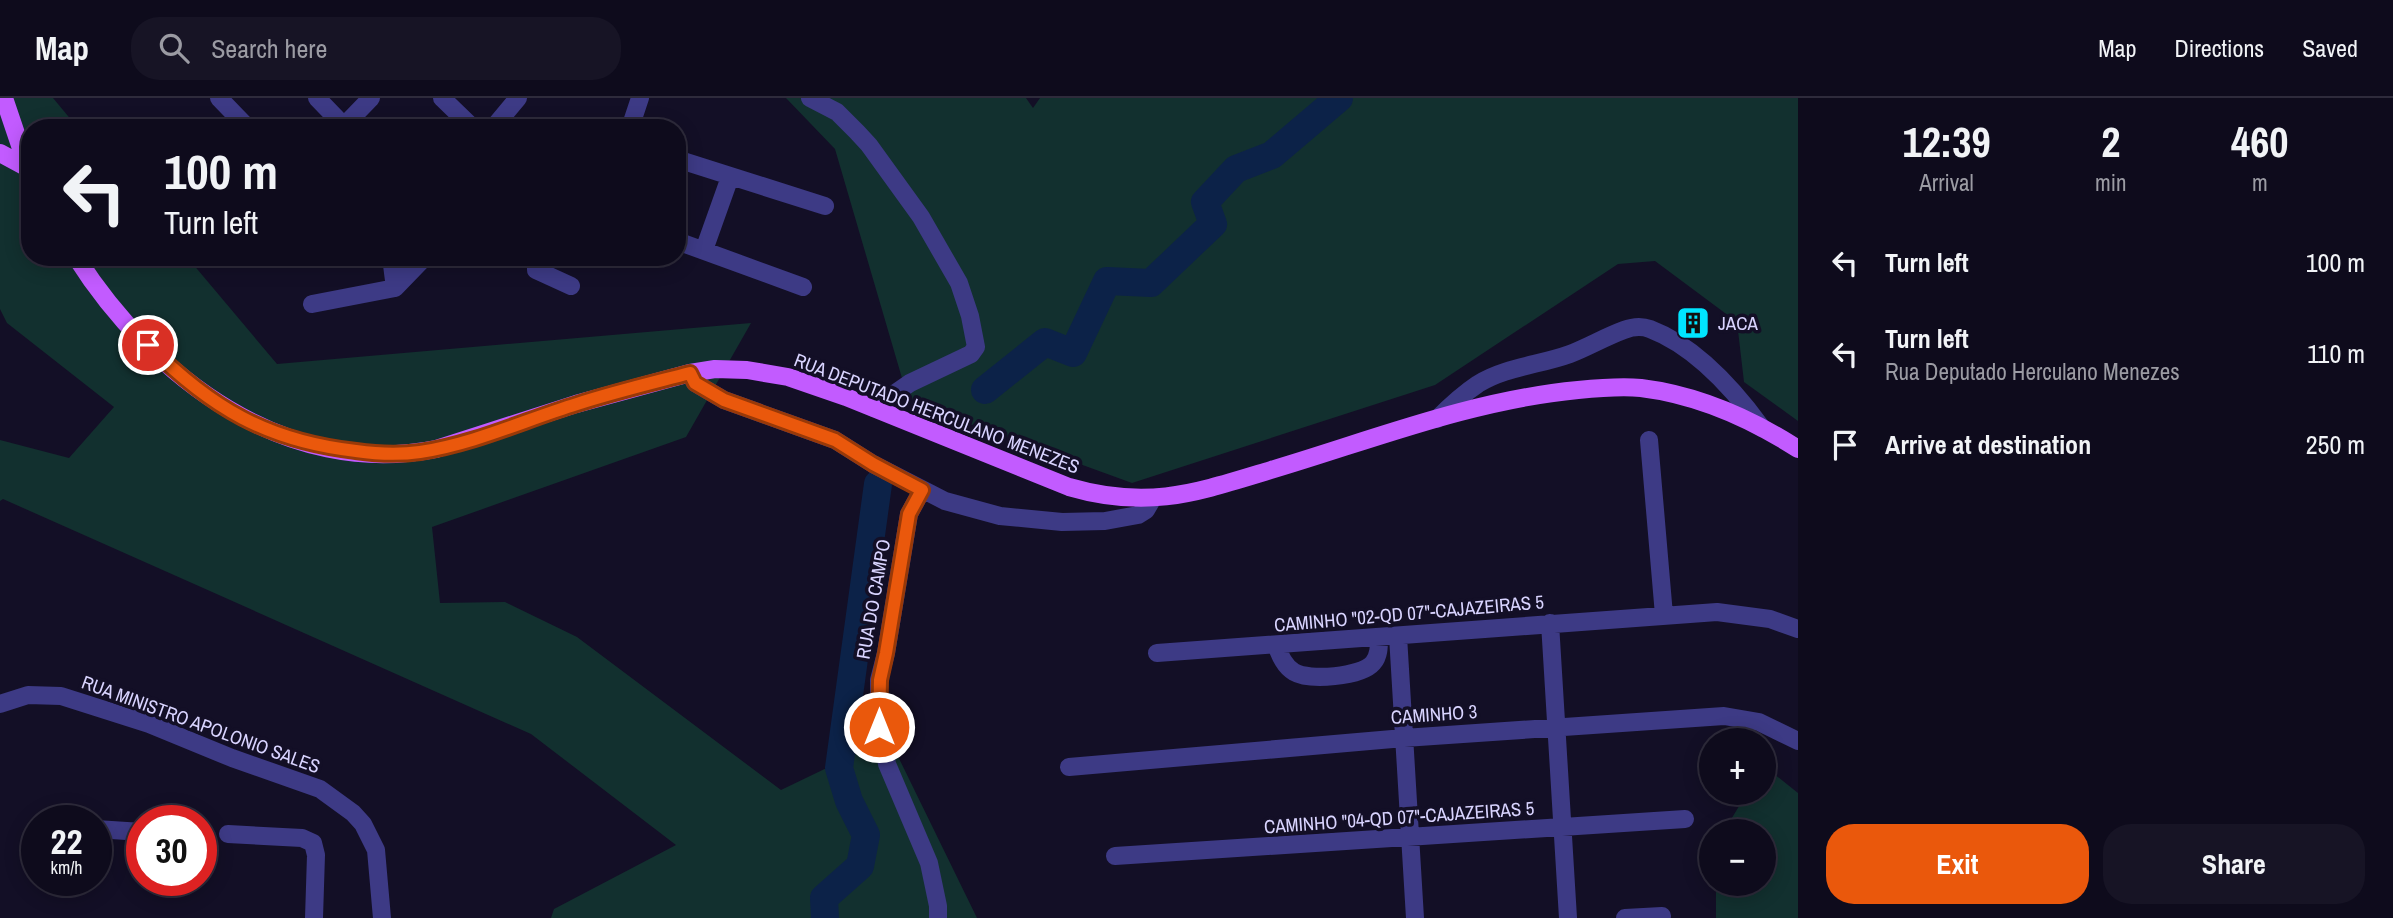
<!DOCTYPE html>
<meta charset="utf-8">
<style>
body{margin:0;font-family:"Archivo Narrow",sans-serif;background:#171425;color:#f1f3f6;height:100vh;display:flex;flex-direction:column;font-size:26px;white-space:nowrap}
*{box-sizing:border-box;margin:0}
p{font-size:23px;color:#9b9ba3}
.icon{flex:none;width:38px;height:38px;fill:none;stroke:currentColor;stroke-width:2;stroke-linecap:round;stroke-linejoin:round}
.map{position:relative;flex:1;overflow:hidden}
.drawer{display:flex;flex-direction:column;background:#0e0b1c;width:595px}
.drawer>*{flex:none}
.banner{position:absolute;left:21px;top:21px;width:665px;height:147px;border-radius:28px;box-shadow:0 4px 18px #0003,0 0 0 2px #2e2b3b;background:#0e0b1c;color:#f1f3f6;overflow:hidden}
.controls{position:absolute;left:1699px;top:630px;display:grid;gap:14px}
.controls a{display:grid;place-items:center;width:77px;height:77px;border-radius:50%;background:#0e0b1c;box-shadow:0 4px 18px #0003,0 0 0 2px #2e2b3b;font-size:35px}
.speed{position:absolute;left:21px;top:707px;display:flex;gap:14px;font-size:35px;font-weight:700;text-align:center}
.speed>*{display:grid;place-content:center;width:91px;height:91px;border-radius:50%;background:#0e0b1c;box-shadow:0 4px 18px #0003,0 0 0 2px #2e2b3b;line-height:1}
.speed small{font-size:18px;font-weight:400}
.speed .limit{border:10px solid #d22;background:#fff;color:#111}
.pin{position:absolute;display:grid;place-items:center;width:60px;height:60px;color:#fff;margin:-30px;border:4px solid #fff;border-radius:50%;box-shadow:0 2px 7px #0007}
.me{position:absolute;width:77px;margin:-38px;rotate:0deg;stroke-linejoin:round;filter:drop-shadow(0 0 5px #0008)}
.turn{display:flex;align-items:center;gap:24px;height:147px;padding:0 28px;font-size:32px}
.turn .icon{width:91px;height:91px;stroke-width:2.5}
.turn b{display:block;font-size:49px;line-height:60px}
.eta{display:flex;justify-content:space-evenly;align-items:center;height:119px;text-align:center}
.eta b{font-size:42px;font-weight:700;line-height:49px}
.action{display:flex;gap:14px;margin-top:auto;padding:14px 28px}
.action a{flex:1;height:80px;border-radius:28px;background:#ea580c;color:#fff;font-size:28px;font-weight:700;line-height:80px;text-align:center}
.action a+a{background:#171425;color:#f1f3f6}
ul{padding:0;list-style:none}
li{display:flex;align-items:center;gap:21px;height:91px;padding:0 28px}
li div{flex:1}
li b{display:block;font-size:26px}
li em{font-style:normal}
header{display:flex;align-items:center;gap:42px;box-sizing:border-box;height:98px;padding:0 35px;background:#0e0b1c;border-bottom:2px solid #2e2b3b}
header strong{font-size:33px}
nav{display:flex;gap:38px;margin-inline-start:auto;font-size:24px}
.search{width:490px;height:63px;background:#171425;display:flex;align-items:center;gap:18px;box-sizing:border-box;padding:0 24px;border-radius:28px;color:#9b9ba3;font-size:26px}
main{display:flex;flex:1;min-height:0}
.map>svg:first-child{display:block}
</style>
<header>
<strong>Map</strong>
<div class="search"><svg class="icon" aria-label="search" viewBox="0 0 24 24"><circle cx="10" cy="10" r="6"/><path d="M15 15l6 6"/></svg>Search here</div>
<nav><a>Map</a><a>Directions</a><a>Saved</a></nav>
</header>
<main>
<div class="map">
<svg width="1798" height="820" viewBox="0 0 1798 820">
<rect width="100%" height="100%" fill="#130f26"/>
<path fill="#12302f" d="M0,0H53L78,30H30V159H187L277,266L751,225L686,339L432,429L440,505L505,504L577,539L781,692L889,640L977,820H551L554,811L676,747L531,636L3,401L0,403V342L69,360L114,309L7,225L0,211Z
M786,0H1026L1033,10L1040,0H1798V323L1744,284L1737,224L1655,163L1618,166L1435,287L1132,385L909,304L835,51Z
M1764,668L1798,695V820H1716V786H1764V733H1724L1747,695H1764Z"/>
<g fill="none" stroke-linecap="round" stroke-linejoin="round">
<path stroke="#0c2248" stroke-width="28" d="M985,292L1045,244L1073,255L1107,183L1151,185L1213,126L1205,104L1236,71L1272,57L1339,0
M825,820L824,800L860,768L866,737L849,703L839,670L878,386"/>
<path stroke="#3d3a85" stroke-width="18" d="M219,0L248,30
M317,0L344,28
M442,0L473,30
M810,0L837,14L857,34L869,47L921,119L959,185L970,218L976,249L971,256L910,285L874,310
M342,30L371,0
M493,30L518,0
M630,30L640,0
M677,61L825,108
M677,143L803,189
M704,152L730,79
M391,159L395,190L425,159
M536,159V172L571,188
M312,206L395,190
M690,275L695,285L724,302L835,342L873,366L945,403L1000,418L1062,424L1105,423L1138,417L1146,412L1153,400
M1437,321C1450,308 1463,296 1478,286C1505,269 1540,267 1570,256C1588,249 1605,239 1624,232C1632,229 1642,228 1650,231C1695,248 1735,293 1762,330
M1649,342L1664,517
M922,392L909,416L886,555L879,582V616L887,666L929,765L938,808V820
M1550,525L1568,820
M1398,538L1415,820
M1276,547C1280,557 1284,568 1294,574C1309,583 1361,579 1373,565C1379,558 1379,549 1379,539
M1157,555L1717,514L1770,521L1798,531
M0,606L28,597L61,598L149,626L232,660L320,691L353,715L363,726L376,752L382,820
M1069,669L1404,640L1724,618L1759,624L1798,643
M96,731L142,734
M228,736L302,740L313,745L316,757L314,820
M1115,758L1685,721
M1625,820L1662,818"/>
<path stroke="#c25bff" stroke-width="18" d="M4,0L30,77
M0,55L26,69
M76,159C152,279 287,381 436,351L576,306L690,275L715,271L747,272L788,279L846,299L1069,389C1148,412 1195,395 1271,372C1372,342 1472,302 1578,292C1598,290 1620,288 1641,290C1698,297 1750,320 1798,351"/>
</g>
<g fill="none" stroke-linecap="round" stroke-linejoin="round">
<defs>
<path id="route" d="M148,247C211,310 267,343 356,353C377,356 399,357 420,354C474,346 525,322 577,306C614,294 652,285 690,275L695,285L724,302L835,342L873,366L922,392L909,416L886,555L880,582L879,629"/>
</defs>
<use href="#route" stroke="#983908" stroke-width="18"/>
<use href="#route" stroke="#ea580c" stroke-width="12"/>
</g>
<defs>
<symbol id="building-square" viewBox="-11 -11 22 22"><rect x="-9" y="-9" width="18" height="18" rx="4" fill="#00e5ff" stroke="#130f26"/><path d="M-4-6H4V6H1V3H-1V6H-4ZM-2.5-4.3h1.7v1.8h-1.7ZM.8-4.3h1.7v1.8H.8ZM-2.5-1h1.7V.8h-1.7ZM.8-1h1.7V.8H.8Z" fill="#111"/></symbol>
</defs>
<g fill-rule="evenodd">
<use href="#building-square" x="1674" y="206" width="38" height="38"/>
</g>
<g text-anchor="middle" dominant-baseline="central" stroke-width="7" stroke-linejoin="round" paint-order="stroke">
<g font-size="19" fill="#d9d4ff" stroke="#130f26" text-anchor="start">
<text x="1718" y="225">JACA</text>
</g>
<g font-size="19" fill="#d9d4ff" stroke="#130f26">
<text transform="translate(937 315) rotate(21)">RUA DEPUTADO HERCULANO MENEZES</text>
<text transform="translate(873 501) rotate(-80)">RUA DO CAMPO</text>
<text transform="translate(1409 515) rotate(-5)">CAMINHO "02-QD 07"-CAJAZEIRAS 5</text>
<text transform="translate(1434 616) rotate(-4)">CAMINHO 3</text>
<text transform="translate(201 626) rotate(20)">RUA MINISTRO APOLONIO SALES</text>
<text transform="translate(1399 719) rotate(-4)">CAMINHO "04-QD 07"-CAJAZEIRAS 5</text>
</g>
</g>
</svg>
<div class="controls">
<a>+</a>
<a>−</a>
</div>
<div class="speed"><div>22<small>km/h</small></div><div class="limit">30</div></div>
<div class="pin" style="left:148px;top:247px;background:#d93025"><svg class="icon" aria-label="arrive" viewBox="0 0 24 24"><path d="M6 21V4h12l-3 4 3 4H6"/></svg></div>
<svg class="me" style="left:879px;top:629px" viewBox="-20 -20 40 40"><circle r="17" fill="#ea580c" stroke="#fff" stroke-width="3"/><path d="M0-11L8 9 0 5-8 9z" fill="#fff"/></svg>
<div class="banner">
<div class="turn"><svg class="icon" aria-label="left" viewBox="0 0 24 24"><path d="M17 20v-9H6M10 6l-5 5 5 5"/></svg><div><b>100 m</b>Turn left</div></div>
</div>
</div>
<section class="drawer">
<div class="eta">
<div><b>12:39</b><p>Arrival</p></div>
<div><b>2</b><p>min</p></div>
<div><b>460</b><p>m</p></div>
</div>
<ul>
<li><svg class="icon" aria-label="left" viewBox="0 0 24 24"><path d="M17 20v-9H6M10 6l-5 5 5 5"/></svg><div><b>Turn left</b></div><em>100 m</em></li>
<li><svg class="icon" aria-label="left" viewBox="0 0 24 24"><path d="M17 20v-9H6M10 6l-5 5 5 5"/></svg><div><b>Turn left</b><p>Rua Deputado Herculano Menezes</p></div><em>110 m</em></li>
<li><svg class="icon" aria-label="arrive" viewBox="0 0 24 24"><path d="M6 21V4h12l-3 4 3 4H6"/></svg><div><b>Arrive at destination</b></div><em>250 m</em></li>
</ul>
<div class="action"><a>Exit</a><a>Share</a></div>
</section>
</main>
